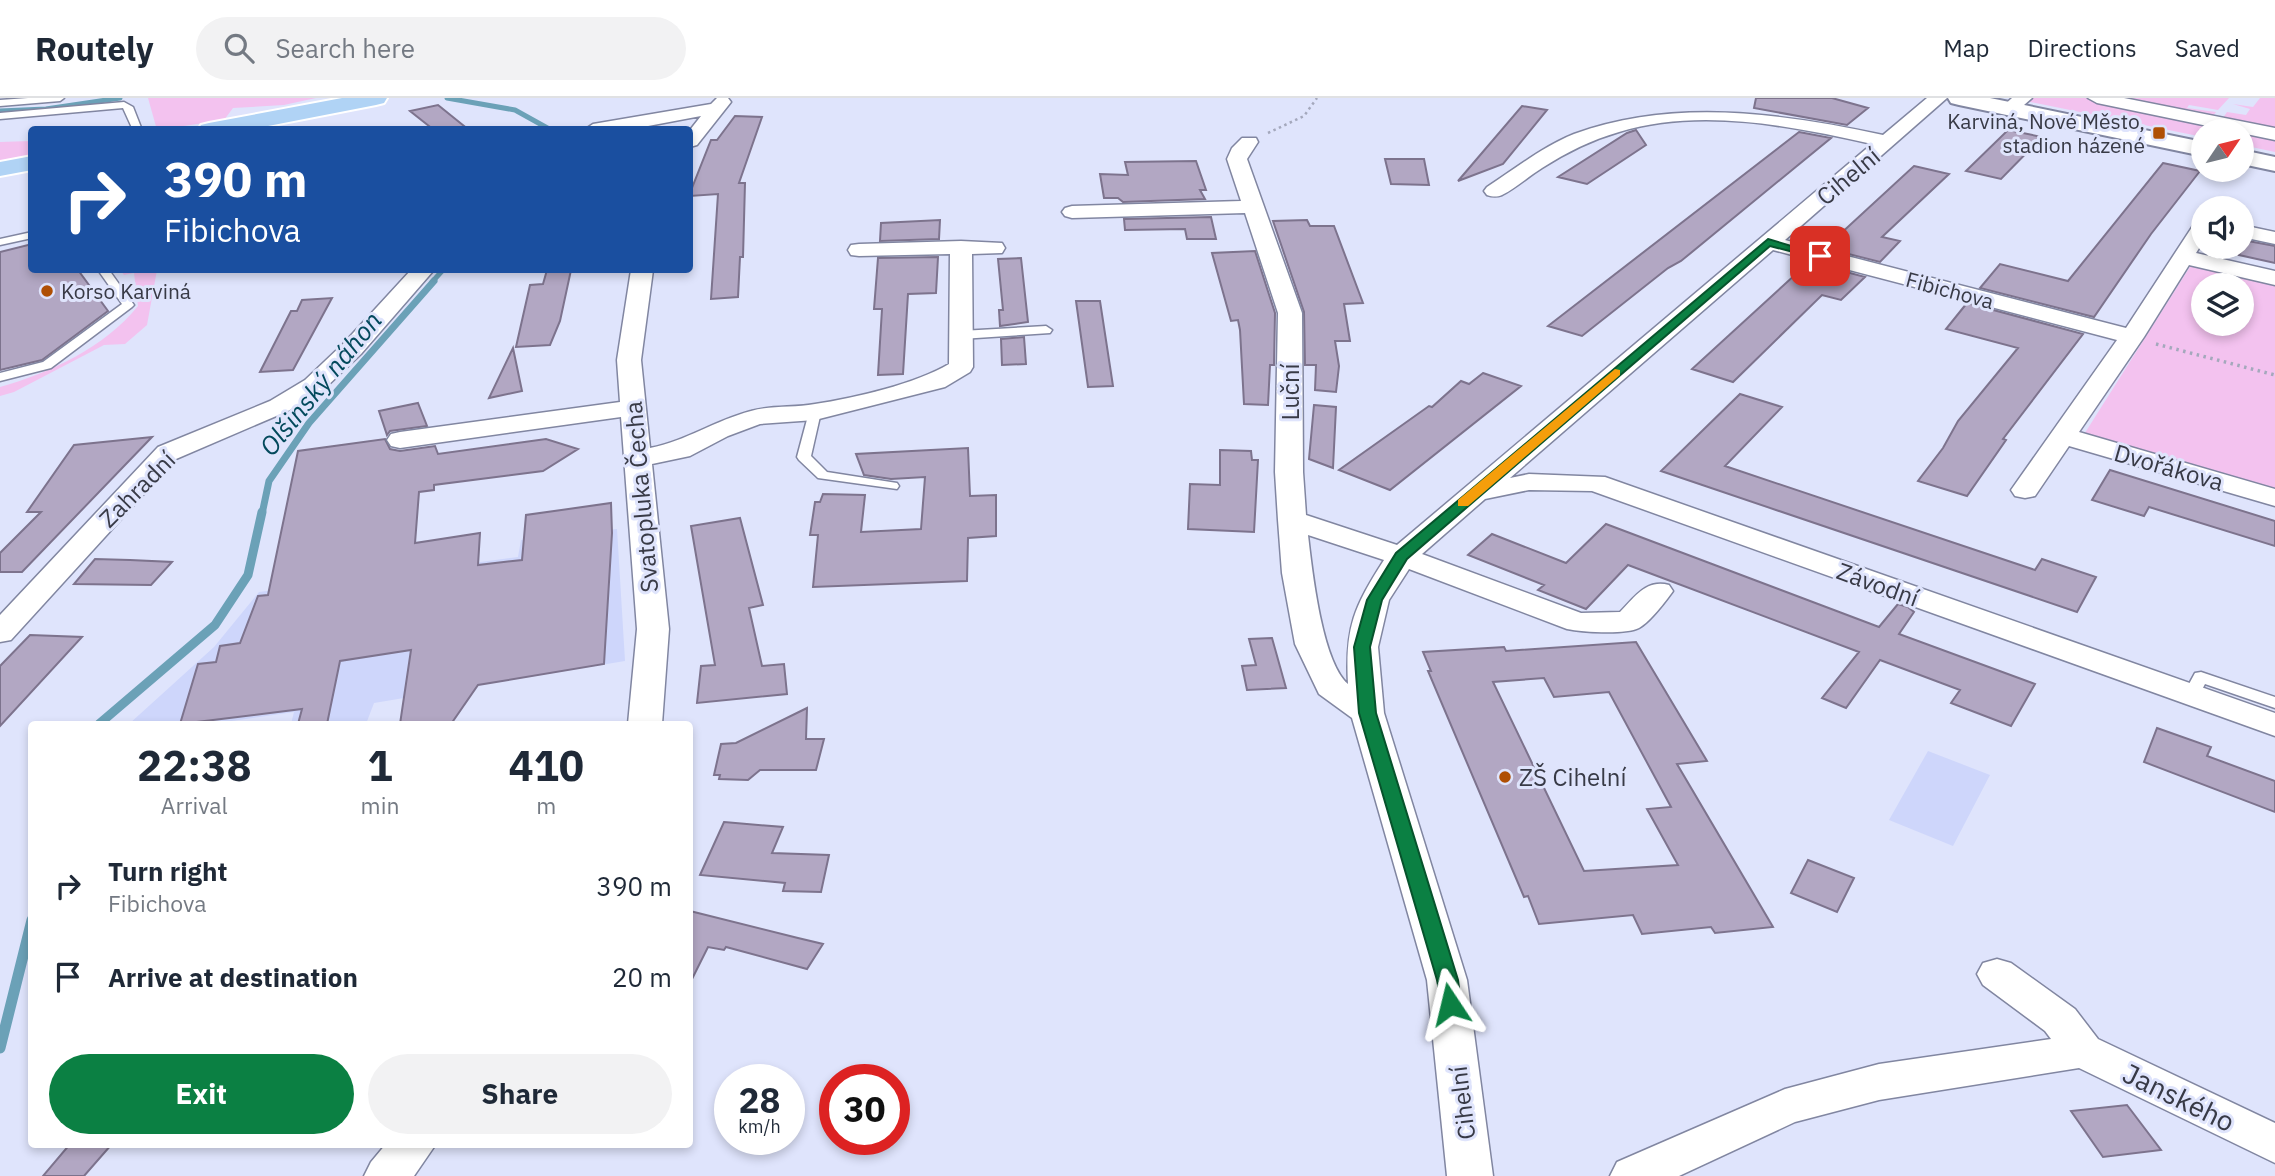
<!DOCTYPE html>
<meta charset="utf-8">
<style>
body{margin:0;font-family:"IBM Plex Sans",sans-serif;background:#f2f2f3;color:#1f2937;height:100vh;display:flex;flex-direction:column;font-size:26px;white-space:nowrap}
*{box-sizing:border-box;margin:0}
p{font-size:23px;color:#747a83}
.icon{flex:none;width:38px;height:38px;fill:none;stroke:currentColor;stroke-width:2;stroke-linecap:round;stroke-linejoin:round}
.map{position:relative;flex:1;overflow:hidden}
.sheet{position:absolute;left:28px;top:623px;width:665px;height:427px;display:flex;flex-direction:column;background:#fff;border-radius:7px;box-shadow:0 4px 10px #0003}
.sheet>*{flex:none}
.hud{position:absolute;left:28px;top:28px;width:665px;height:147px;border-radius:7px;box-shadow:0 4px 10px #0003;background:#1a4fa0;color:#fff;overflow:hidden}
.needle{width:46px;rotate:55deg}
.buttons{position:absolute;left:2191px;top:21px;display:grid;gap:14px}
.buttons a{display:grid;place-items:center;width:63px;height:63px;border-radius:50%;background:#fff;box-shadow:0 4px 10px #0003;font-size:35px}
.speed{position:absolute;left:714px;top:966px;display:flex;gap:14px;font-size:35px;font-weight:700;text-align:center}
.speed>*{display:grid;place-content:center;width:91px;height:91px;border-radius:50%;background:#fff;box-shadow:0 4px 10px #0003;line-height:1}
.speed small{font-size:18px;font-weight:400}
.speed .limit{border:10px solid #d22;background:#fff;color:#111}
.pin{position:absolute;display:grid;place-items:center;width:60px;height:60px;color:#fff;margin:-30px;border-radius:14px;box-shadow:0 4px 10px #0006}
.me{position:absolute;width:77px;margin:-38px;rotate:350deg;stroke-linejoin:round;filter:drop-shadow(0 0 5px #0008)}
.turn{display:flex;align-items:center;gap:24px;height:147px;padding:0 21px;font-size:32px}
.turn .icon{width:91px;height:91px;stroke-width:2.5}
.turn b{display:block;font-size:49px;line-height:60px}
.eta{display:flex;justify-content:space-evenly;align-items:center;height:119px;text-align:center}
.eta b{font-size:42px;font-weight:700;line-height:49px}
.cta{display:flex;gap:14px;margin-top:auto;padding:14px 21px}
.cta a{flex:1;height:80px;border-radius:42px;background:#0b8043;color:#fff;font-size:28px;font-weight:700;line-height:80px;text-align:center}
.cta a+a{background:#f2f2f3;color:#1f2937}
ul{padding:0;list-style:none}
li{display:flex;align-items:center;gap:21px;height:91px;padding:0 21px}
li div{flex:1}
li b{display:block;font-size:26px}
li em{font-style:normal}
header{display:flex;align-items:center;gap:42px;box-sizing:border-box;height:98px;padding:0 35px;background:#fff;border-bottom:2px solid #e0e1e3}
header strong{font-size:33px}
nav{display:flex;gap:38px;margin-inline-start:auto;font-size:24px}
.search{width:490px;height:63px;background:#f2f2f3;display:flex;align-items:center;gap:18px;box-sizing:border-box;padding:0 24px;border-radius:38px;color:#747a83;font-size:26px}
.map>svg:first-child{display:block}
</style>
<header>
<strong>Routely</strong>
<div class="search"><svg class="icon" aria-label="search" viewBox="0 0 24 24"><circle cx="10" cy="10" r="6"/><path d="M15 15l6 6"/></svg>Search here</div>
<nav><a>Map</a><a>Directions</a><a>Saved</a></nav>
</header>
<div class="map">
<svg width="2275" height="1078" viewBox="0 0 2275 1078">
<rect width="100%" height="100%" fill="#dfe4fc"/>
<path fill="#ced6fb" d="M617,431L625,563L374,605L366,626H291L294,614L211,626H129L214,549L259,494L518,459L521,442Z
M1928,653L1990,677L1953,748L1889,722Z"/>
<path fill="#f3c2ef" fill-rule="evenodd" d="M148,0H316L284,7L233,10L224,22L157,32Z
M2029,0H2089L2275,37V54L2242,47V33H2203V39L2026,3Z
M2125,0H2229L2218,12L2189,7L2187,10L2216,14L2213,18Z
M2260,0H2275V31L2223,20L2227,14L2246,17L2250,11L2233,6L2253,9Z
M31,43V57L0,63V44Z
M2193,164L2275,183V394L2083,338ZM2203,187H2242V226H2203Z
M120,172H157L147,227L125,246L104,247L14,294L0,298V289C50,275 105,249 138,208L134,175L124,177Z"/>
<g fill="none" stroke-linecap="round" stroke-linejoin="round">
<path stroke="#6ba1b7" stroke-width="5" d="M447,0L515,12L551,32
M0,13L46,11L120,0
M432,184L443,172"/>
<path stroke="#6ba1b7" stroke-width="7" d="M262,416L269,383L309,325L434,183"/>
<path stroke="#6ba1b7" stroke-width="9" d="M99,626L215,527L248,477L262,414"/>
<path stroke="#6ba1b7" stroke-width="11" d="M0,950L32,822"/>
</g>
<path fill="#b2a7c3" stroke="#7d738d" stroke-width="2" fill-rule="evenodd" d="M1756,0H1832L1868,10L1847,27L1754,10Z
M438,7L469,32H434L410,13Z
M1522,8L1547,12L1503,66L1458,83Z
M735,18L762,19L739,85H745L743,159H740L738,199L711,201L718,96L690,98V95L711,42H717Z
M1636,32L1646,47L1587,86L1558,79L1627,35Z
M2008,32L2042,39L2001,81L1966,73Z
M1799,34L1831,40L1681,163L1668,170L1582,238L1548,228Z
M1385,61H1424L1429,87L1391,86Z
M1196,63L1206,92H1200L1205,101L1123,104L1118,100H1104L1100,76L1128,77L1125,64Z
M2163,65L2200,73L2151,136L2094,219L1980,190L2000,166L2068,183Z
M1914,68L1949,76L1882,139L1900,143L1880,164L1825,150Z
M1211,119L1216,141H1187L1185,131L1125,132L1124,121Z
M940,122L939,141L880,143L881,125Z
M1307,122L1310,128H1334L1363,205L1344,206L1350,243H1335L1339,268L1336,294L1315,292L1316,267H1305L1304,214L1273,123Z
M2248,143L2275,148V165L2239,157Z
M32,146V172H78L108,213L42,262L0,272V154Z
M1255,153L1275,215L1274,267H1270L1268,307L1244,306L1240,232L1238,222L1231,223L1212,155Z
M938,159L936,195L908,196L903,276L878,277L882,211H874L878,160Z
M1021,160L1028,224L1000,228L999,212H1003L998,161Z
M1809,164L1865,179L1841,202L1822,197L1733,284L1692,271Z
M547,172H571L560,223L550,247L516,249L530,187L543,186Z
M332,200L293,272L260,274L291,213H297L302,202Z
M1076,203H1100L1113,288L1088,289Z
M1967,205L2083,236L2003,341L2006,342L1967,398L1918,383L1943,350L1958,323L2018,250L1946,231Z
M1024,239L1026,266L1002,267L1001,241Z
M513,250L522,293L489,300Z
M1483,275L1521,288L1390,392L1339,372L1429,308L1432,309L1461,283L1469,286Z
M1740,296L1782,309L1725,368L2035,472L2042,461L2096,479L2077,514L1661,373Z
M418,305L427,328L390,333L387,337L379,313Z
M1314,307L1336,309L1333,370L1309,361Z
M152,339L22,474H0V455L41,414H27L74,347Z
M385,341L390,351L400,353L435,348L438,356L546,341L578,351L543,373L434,387V392L419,394L415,445L480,435L478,467L522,462L526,417L611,405L612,435L604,566L478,587L451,626H400L411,552L340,563L327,626H298L302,611L180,626L198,566L216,564L220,548L240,545L258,498L268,497L298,353Z
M968,350L970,398L996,397V438L968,440L967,483L813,489L818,437H810L815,404H820L823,396L865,397L861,434L921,431L925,379L891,381L864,377L856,356Z
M1220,352L1251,353L1252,362H1258L1254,434L1188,431L1190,386L1220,387Z
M2110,372L2275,423V448L2149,409L2144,418L2092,402Z
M740,420L763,507L749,510L762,568L784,566L787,596L697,605L701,568L715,567L691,428Z
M1606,426L1879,529L1898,506L1908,509L1914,514L1899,536L2035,586L2011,628L1951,605L1960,592L1880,562L1846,610L1822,600L1859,554L1628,467L1586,511L1538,492L1544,487L1468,457L1492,436L1566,465Z
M95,461L130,462L172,464L151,487L74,486Z
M30,537L82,539L0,628V568Z
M1272,540L1286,590L1247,592L1242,568L1256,567L1249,541Z
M1636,544L1707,663L1677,666L1773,829L1715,835L1711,829L1642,836L1633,817L1539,826L1528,798L1524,799L1428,573H1431L1423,554L1504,549L1506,553ZM1544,580L1554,599L1609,594L1671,709L1647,711L1678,767L1584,773L1493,584Z
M807,610L806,641H824L816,672H760L748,682L719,681L720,677H714L721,646L736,645Z
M2157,630L2211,649L2207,658L2275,683V714L2144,664Z
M724,724L783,729L772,755L829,757L821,794L783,793L785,785L700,777Z
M1808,762L1854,780L1837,814L1791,795Z
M690,813L798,840L823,846L807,871L726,849L724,852L708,849L690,885Z
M2127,1007L2161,1052L2103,1059L2071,1013Z
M70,1046H112L84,1078H43Z"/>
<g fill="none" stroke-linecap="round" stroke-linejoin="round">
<defs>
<path id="lane" d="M28,0H64L60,3L0,8V2Z
M124,4L133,9L142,32H133L123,10L0,21V15Z
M32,134V140L0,147V141Z
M98,172H109L134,207L132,209L51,270L0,283V275L43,264L122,206Z
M1046,228L1052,232L1050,235L961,241L955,237L961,233Z
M815,310L821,314L811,358L827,374L897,385L899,388L897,391L818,380L799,362L797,359L809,314Z
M2201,574L2275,599V610L2205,586L2197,601H2185L2183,597L2195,575Z"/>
<path id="street" d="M717,0H728L731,4L697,47L690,49V32L701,18L627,32H584L593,26L711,6Z
M1927,0H1947L1785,142L2126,230L2196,123L2203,121V144L2196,155L2275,173V187L2189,167L2144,239L2079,334L2275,391V408L2069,348L2035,398L2025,400L2015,398L2011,392L2117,242L1773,152L1510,380L1529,376L1605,379L2275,615V638L1592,393L1529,392L1485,401L1422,456L1581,515L1620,514C1635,499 1646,481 1669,487L1673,493C1665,504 1651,523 1639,530C1626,537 1581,534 1567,531L1409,471L1389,502L1378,549L1384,615L1467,882L1493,1078H1447L1427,882L1352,620L1319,596L1295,546L1282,475L1278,422L1275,374L1278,215L1245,115L1072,120L1065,118L1062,114L1065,110L1072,108L1241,103L1227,61L1232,50L1242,40H1256L1258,44L1247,61L1302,215L1303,374L1306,417L1397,447L1872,46C1792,28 1700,9 1619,34C1591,42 1567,54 1542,70C1529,78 1516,90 1502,97C1497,99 1493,99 1487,97L1484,93L1487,89C1515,71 1542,49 1574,36C1673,0 1781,15 1883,37ZM1308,437L1384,462C1354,509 1345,529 1348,586C1322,564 1312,472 1308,437Z
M2012,0H2032L2016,14H2004L2001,10Z
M2088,0H2124L2275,30V42L2097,5Z
M2242,127L2275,134V146L2242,139Z
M961,143L1002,145L1005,150L1002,155L972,156L973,269L970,274L945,289L815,322L760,326L728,338L690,358L652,366L669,531L662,626H628L637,531L621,319L400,350L391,348L387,342L391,336L400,334L620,304L617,262L631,172H653L641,262L650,350C686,343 716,322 751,313C772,307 794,310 815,306C855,300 915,286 949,266L950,156L859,158L851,157L848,152L851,147L859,146Z
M411,172H434L361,256L323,292L288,313L176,361L11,542L0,544V517L158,349L270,303L305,282L343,246Z
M1997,861L2011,865L2075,911L2098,941L2275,1025V1065L2079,970L1879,1002L1795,1024L1679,1078H1610L1617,1064L1785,991L1879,966L2051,941L2045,933L1983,887L1977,876L1983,865Z
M386,1046H436L414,1078H364L371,1064Z"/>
<path id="secondary" d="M1948,0H1990L2203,44V58L1959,7L1951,5Z
M2242,52L2275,59V73L2242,66Z"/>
<path id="primary" d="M342,0H387L384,5L376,7L247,32H198L201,27L209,25Z
M32,58V72L0,78V64Z"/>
</defs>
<use href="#lane" stroke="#8186a1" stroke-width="3"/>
<use href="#street" stroke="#8186a1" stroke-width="3"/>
<use href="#secondary" stroke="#8186a1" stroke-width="4"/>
<use href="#primary" stroke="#fff" stroke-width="4"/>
<path stroke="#a4a8bc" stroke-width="2.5" stroke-dasharray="2.5 3.5" stroke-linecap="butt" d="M1268,35L1304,18L1317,0"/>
<path stroke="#a4a8bc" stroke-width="3.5" stroke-dasharray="2.5 4.5" stroke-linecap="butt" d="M2156,246L2275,277"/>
<use href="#lane" fill="#fff" fill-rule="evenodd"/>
<use href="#street" fill="#fff" fill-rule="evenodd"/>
<use href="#secondary" fill="#fff" fill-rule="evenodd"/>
<use href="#primary" fill="#b0d3f5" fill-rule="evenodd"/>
</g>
<path fill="#0b8043" stroke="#07532c" stroke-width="2" d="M1768,141L1825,158L1820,161L1770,148L1407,461L1382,502L1370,549L1376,615L1458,882L1461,906L1458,912L1450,914L1443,912L1437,882L1359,615L1354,549L1367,502L1396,455Z"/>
<path fill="#f59e0b" d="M1615,271L1620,272V277L1468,408H1458V402Z"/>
<g fill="#af4f04" stroke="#dfe4fc" stroke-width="2.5">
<rect x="2152" y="28" width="14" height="14" rx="3.5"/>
<circle cx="47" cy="193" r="7"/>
<circle cx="1505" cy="679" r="7"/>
</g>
<g text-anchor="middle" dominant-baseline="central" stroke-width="6" stroke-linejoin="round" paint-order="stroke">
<g font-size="21" fill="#383a46" stroke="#dfe4fc" text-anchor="end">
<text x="2145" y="23">Karviná, Nové Město,<tspan x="2145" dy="24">stadion házené</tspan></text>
<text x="61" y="193" text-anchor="start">Korso Karviná</text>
</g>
<g font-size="21" fill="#383a46" stroke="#dfe4fc">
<text transform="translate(1950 192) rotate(15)">Fibichova</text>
</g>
<g font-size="24" fill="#383a46" stroke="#dfe4fc">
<text transform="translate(1848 78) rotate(-40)">Cihelní</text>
<text transform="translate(1290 294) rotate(-90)">Luční</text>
<text transform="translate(2169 369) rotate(16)">Dvořákova</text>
<text transform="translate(137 391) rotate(-45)">Zahradní</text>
<text transform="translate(641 399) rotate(-95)">Svatopluka Čecha</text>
<text transform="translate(1878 486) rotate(20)">Závodní</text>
<text transform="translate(1462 1005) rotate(-97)">Cihelní</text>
</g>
<g font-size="24" fill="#383a46" stroke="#dfe4fc" text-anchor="start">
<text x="1519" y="679">ZŠ Cihelní</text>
</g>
<g font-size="26" font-style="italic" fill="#03495c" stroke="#dfe4fc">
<text transform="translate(320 285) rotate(-51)">Olšinský náhon</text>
</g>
<g font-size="28" fill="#383a46" stroke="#dfe4fc">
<text transform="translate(2179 999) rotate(26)">Janského</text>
</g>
</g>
</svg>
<div class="buttons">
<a><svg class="needle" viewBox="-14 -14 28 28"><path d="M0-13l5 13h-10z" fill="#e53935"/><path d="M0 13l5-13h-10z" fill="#747a83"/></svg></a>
<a><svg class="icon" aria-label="sound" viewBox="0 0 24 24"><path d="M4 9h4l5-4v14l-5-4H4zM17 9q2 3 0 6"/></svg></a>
<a><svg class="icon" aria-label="layers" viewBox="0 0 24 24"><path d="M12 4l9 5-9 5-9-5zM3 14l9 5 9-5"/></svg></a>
</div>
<div class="speed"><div>28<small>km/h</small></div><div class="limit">30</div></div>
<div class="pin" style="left:1820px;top:158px;background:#d93025"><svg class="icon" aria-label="arrive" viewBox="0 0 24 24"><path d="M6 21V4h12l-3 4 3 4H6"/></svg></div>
<svg class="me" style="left:1450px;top:906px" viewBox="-20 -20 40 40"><path d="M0-17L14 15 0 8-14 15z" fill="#0b8043" stroke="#fff" stroke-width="4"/></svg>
<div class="hud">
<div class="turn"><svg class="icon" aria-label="right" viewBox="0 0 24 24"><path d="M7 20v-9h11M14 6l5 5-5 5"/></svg><div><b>390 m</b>Fibichova</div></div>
</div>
<section class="sheet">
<div class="eta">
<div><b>22:38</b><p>Arrival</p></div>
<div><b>1</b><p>min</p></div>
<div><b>410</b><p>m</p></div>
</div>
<ul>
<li><svg class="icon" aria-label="right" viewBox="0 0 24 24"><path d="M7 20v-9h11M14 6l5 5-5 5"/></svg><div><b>Turn right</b><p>Fibichova</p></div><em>390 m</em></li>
<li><svg class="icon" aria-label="arrive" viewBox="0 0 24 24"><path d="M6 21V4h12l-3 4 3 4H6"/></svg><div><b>Arrive at destination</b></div><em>20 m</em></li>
</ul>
<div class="cta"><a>Exit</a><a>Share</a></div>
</section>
</div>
